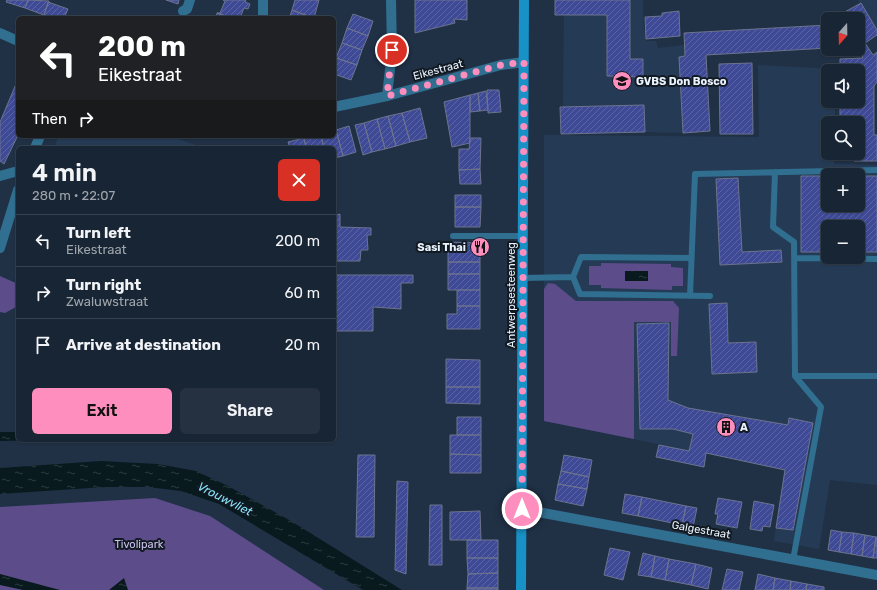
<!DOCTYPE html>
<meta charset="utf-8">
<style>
body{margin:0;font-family:Rubik,sans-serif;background:#253140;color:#f1f3f6;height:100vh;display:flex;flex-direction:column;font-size:15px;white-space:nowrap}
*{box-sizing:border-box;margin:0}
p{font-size:13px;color:#9fa5ac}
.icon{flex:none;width:22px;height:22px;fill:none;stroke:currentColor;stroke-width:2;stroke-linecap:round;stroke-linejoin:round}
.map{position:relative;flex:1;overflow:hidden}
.panel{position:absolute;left:16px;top:146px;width:320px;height:296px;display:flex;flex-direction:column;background:#182534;border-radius:6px;box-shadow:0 1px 3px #0004,0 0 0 1px #36424f}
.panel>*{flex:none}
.guide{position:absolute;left:16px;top:16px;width:320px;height:122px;border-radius:6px;box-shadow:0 1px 3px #0004,0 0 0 1px #36424f;background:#202124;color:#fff;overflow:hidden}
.needle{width:26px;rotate:200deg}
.buttons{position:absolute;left:821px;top:12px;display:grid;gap:8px}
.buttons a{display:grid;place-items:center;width:44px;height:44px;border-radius:6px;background:#182534;box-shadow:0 1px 3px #0004,0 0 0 1px #36424f;font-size:20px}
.pin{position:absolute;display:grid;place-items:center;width:34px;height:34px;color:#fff;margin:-17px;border:2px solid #fff;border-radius:50%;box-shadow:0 1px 4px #0007}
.me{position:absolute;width:44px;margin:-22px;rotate:0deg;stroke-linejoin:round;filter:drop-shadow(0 0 3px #0008)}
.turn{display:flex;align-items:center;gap:14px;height:84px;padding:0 16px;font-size:18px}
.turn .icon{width:52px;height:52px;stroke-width:2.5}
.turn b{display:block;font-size:28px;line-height:34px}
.then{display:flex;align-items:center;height:38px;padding:0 16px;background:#0003;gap:8px;font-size:15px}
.round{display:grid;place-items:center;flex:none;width:42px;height:42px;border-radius:6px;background:#253140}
.summary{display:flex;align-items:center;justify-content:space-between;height:68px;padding:0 16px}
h1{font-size:24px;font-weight:600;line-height:30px}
.action{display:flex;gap:8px;margin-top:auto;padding:8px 16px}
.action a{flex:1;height:46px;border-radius:6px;background:#fe8ebe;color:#111;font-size:16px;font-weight:600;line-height:46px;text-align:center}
.action a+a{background:#253140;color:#f1f3f6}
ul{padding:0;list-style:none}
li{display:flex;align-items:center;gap:12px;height:52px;padding:0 16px;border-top:1px solid #36424f}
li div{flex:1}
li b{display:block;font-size:15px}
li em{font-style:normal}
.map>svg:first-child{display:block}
</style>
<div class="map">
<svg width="877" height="590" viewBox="0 0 877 590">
<defs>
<pattern id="water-ripples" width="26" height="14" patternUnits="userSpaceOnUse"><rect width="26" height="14" fill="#081a1e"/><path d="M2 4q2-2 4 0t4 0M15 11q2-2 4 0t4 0" fill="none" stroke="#2c3c40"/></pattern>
<pattern id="building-hatch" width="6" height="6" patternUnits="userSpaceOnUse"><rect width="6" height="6" fill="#3f4a96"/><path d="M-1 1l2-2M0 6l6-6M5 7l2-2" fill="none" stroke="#5b65a6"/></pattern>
</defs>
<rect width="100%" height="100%" fill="#203146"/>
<path fill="#253b55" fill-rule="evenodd" d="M555,0H643V22L646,41H656L658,48L684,45L685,56L679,57L683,133L645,132L563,107L564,15Z
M858,0H877V32Z
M758,65L836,69V71H828V101H835V123H828V153H834V164L877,165V485L830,480L819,549L774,541L784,470L706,453L704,467L656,457L658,444L544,421V135L759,137ZM828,175H858V205H828ZM828,227H858V257H828Z
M58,136H170L204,148H55Z"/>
<path fill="#5c4c89" d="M601,263L671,264V267L683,268V286H672V290L601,288V285H589V266H601Z
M0,276L18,284V301L16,307L5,313L0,312Z
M548,283L555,284L576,301H673L679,308L677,356H671V322H634V439L544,421V289Z
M155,498L210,516L324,590H0V507Z"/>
<path fill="url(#water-ripples)" d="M625,271H648V281H625Z
M0,432H18V440H46L0,441Z
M101,461L158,464L196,471L228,486L291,521L402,590H363L219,504L181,491L147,487H106L0,494V468Z
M0,574L60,590H23L0,585Z
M124,578L128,590H109Z"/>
<path fill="url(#building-hatch)" stroke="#6c738e" d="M7,0H28L25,8L6,2Z
M28,0L49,1L44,15L25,8Z
M166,0H179L178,4Z
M223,0H246L245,2L250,4L248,9L244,8L240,18H232L217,13H220L225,1Z
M295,0H319L314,18L292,10Z
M415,0H467V20L454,19L455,23L415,33Z
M555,0H630V59H643V77L607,76V15H555Z
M48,2L68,9L64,18H52L44,15Z
M861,3L877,30V35L865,43L873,55L877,52V82L874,86V135H877V161H854L853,153H858V123H840V101H858V71H840V59L863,58L858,47V19H832Z
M292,10L310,17V18H292L290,16Z
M679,11L680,36L646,39L645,17L662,16V13Z
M217,13L232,18H216Z
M353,14L373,21L368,36L347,28Z
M828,25V48L706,55L710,131L683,133L679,57L685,56L684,33Z
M347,28L368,36L362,50L342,43Z
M342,43L362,50L357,65L336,58Z
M336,58L357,65L351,80L334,74Z
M752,63L753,134H720L719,64Z
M16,84L18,85V135L4,164L0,161V122Z
M487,90H499L501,112L488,113Z
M486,91L488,110L480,111L478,93Z
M478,93L480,111L470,112V95Z
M470,95V143L452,147L444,102Z
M644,105L645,132L561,134L560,107Z
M420,108L427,138L410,142L402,113Z
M402,113L410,142L396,146L388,116Z
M388,116L396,146L385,149L377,119Z
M377,119L385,149L372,152L364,123Z
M364,123L372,152L363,155L355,125Z
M349,126L356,152L343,156L336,130Z
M334,130H336L343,156L334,158V148H324L321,136H334Z
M311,136H321L324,148H306L304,138Z
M304,138L306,148H290L288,142Z
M470,138H481L480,169L459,170V149H469Z
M480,169L481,184H460L459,170Z
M801,176H828V205H858V176H877V252H858V227H828V252H801Z
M738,178L742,252L781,250L782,262L720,265L716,179Z
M455,195H481V207H455Z
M455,207H481L480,227H455Z
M340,214V227L371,228V235H367L368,250H361L360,261H334V216Z
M448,242L480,243V262H448Z
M448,262H480V274H448Z
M448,274H480V290H448Z
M334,275H413V283H401V309L373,307V331H334Z
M457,290H480V306H457Z
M727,303L728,343L756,342L757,372L712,374L709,304Z
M457,306H480V329H447V314H457Z
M669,323L668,400L688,408L788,425L789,418L813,423L793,530L776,528L785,470L706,453L704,467L656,457L659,445L689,451L693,434L673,429H640L637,324Z
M446,359L480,360V387H446Z
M446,387H480V404L446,403Z
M457,417H481V435H457Z
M450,435H481V455L450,454Z
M450,454L481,455V473H450Z
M358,455H375L374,537H356Z
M564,455L592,460L589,477L561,471Z
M561,471L589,477L587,489L558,484Z
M397,481L408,482L406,574L395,570Z
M558,484L587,489L583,506L555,500Z
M625,494L642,497L638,516L622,513Z
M642,497L686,506L682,525L638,516Z
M718,498L742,502L737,528L716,524L718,514H715Z
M754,501L774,505L770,527L763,526L762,531L750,529Z
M430,505H442V565H429Z
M686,506L697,508L693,527L682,525Z
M480,511L481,540H450V512Z
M831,530L842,532L839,552L828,550Z
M842,532L854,533L851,554L839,552Z
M854,533L865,535L862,556L851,554Z
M865,535L876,537L873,558L862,556Z
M876,537H877V558H873Z
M467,540H498V558H467Z
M610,548L630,552L623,580L604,575Z
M643,553L655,556L651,577L638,575Z
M655,556L669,559L665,580L651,577Z
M467,558H498V573L468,574Z
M669,559L696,564L691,585L665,580Z
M696,564L712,568L708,589L691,585Z
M727,569L743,572L739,590H722Z
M498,573V588H467L468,574Z
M758,574L775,578L773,590H755Z
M775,578L791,581L790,590H773Z
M791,581L807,584L806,590H790Z
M807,584L824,587V590H806Z
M467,588H498V590H467Z"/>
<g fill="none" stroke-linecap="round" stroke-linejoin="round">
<path stroke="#306f90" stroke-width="6" d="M775,172L773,227L794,242L795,376L821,407L793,560
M453,236H523
M691,258L581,257L573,277L580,294L710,296
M794,258L877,259
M523,278L573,277
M690,296L695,174L877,170
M795,376H877"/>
<path stroke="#306f90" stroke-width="10" d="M263,0V18
M183,11L187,9L190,0
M387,96L392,51L391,0
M35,148L40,136
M0,176L18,171
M0,248L18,190
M522,509L877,575"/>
<path stroke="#306f90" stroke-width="10" d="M0,33L18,41
M334,107L387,96L501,65L524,62"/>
<path stroke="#1791c6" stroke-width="10" d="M521,590L524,0"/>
</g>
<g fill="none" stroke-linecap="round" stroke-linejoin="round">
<path stroke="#fe8ebe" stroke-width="7" stroke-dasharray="0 12.6" d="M392,50L387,96L501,65L524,62L522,509"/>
</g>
<defs>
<symbol id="school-disc" viewBox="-11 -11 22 22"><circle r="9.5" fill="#fe8ebe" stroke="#111922"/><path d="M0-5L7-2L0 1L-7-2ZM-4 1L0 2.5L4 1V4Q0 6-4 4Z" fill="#111"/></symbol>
<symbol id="restaurant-disc" viewBox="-11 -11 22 22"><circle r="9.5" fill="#fe8ebe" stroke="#111922"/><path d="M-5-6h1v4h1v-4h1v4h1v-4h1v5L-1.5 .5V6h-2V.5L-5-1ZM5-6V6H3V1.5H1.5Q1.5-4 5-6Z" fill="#111"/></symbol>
<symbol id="building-disc" viewBox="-11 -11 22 22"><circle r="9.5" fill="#fe8ebe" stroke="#111922"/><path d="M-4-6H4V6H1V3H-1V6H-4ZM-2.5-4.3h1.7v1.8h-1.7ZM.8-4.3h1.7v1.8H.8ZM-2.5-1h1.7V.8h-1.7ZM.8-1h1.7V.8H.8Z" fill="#111"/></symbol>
</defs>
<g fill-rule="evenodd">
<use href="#school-disc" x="611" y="70" width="22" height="22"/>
<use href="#restaurant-disc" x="469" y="236" width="22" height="22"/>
<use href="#building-disc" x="715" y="416" width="22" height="22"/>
</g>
<g text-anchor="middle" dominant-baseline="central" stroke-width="4" stroke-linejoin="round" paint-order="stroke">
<g font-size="11" fill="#eaf3fe" stroke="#111922">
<text transform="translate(438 70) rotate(-15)">Eikestraat</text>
<text transform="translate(511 295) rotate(-90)">Antwerpsesteenweg</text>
<text transform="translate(701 530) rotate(10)">Galgestraat</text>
</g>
<g font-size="11" font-weight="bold" fill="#eaf3fe" stroke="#111922" text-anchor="start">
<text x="636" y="81">GVBS Don Bosco</text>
<text x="466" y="247" text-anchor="end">Sasi Thai</text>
<text x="740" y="427">A</text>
</g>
<g font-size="11" fill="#cac1ed" stroke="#111922">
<text x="139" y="544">Tivolipark</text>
</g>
<g font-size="12" font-style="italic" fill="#89e5fa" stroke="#111922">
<text transform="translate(225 499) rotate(27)">Vrouwvliet</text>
</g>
</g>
</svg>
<div class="buttons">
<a><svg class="needle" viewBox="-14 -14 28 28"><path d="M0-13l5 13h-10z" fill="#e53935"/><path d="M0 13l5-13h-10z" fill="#9fa5ac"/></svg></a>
<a><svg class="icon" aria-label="sound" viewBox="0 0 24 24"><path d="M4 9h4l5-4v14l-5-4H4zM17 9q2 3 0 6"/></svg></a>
<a><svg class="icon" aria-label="search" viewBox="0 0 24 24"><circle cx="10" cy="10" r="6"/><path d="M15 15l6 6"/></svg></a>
<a>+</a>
<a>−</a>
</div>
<div class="pin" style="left:392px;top:50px;background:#d93025"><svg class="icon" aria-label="arrive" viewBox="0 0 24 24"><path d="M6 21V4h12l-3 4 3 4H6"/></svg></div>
<svg class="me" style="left:522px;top:509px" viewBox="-20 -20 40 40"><circle r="17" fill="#fe8ebe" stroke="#fff" stroke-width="3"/><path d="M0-11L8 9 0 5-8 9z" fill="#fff"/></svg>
<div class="guide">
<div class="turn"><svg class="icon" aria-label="left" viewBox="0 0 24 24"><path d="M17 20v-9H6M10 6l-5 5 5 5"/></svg><div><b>200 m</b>Eikestraat</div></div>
<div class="then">Then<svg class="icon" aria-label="right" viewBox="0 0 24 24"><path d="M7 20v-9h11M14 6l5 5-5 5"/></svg></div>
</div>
<section class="panel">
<div class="summary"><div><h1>4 min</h1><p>280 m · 22:07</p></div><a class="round" style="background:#d93025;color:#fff"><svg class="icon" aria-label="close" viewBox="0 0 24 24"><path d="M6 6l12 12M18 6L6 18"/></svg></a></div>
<ul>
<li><svg class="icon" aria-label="left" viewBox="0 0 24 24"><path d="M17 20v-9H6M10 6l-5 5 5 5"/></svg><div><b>Turn left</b><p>Eikestraat</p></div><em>200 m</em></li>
<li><svg class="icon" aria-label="right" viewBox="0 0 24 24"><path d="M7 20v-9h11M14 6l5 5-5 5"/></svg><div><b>Turn right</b><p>Zwaluwstraat</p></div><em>60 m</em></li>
<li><svg class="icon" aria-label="arrive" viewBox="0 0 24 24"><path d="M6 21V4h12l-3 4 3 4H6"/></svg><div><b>Arrive at destination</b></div><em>20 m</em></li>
</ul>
<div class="action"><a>Exit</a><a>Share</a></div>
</section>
</div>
